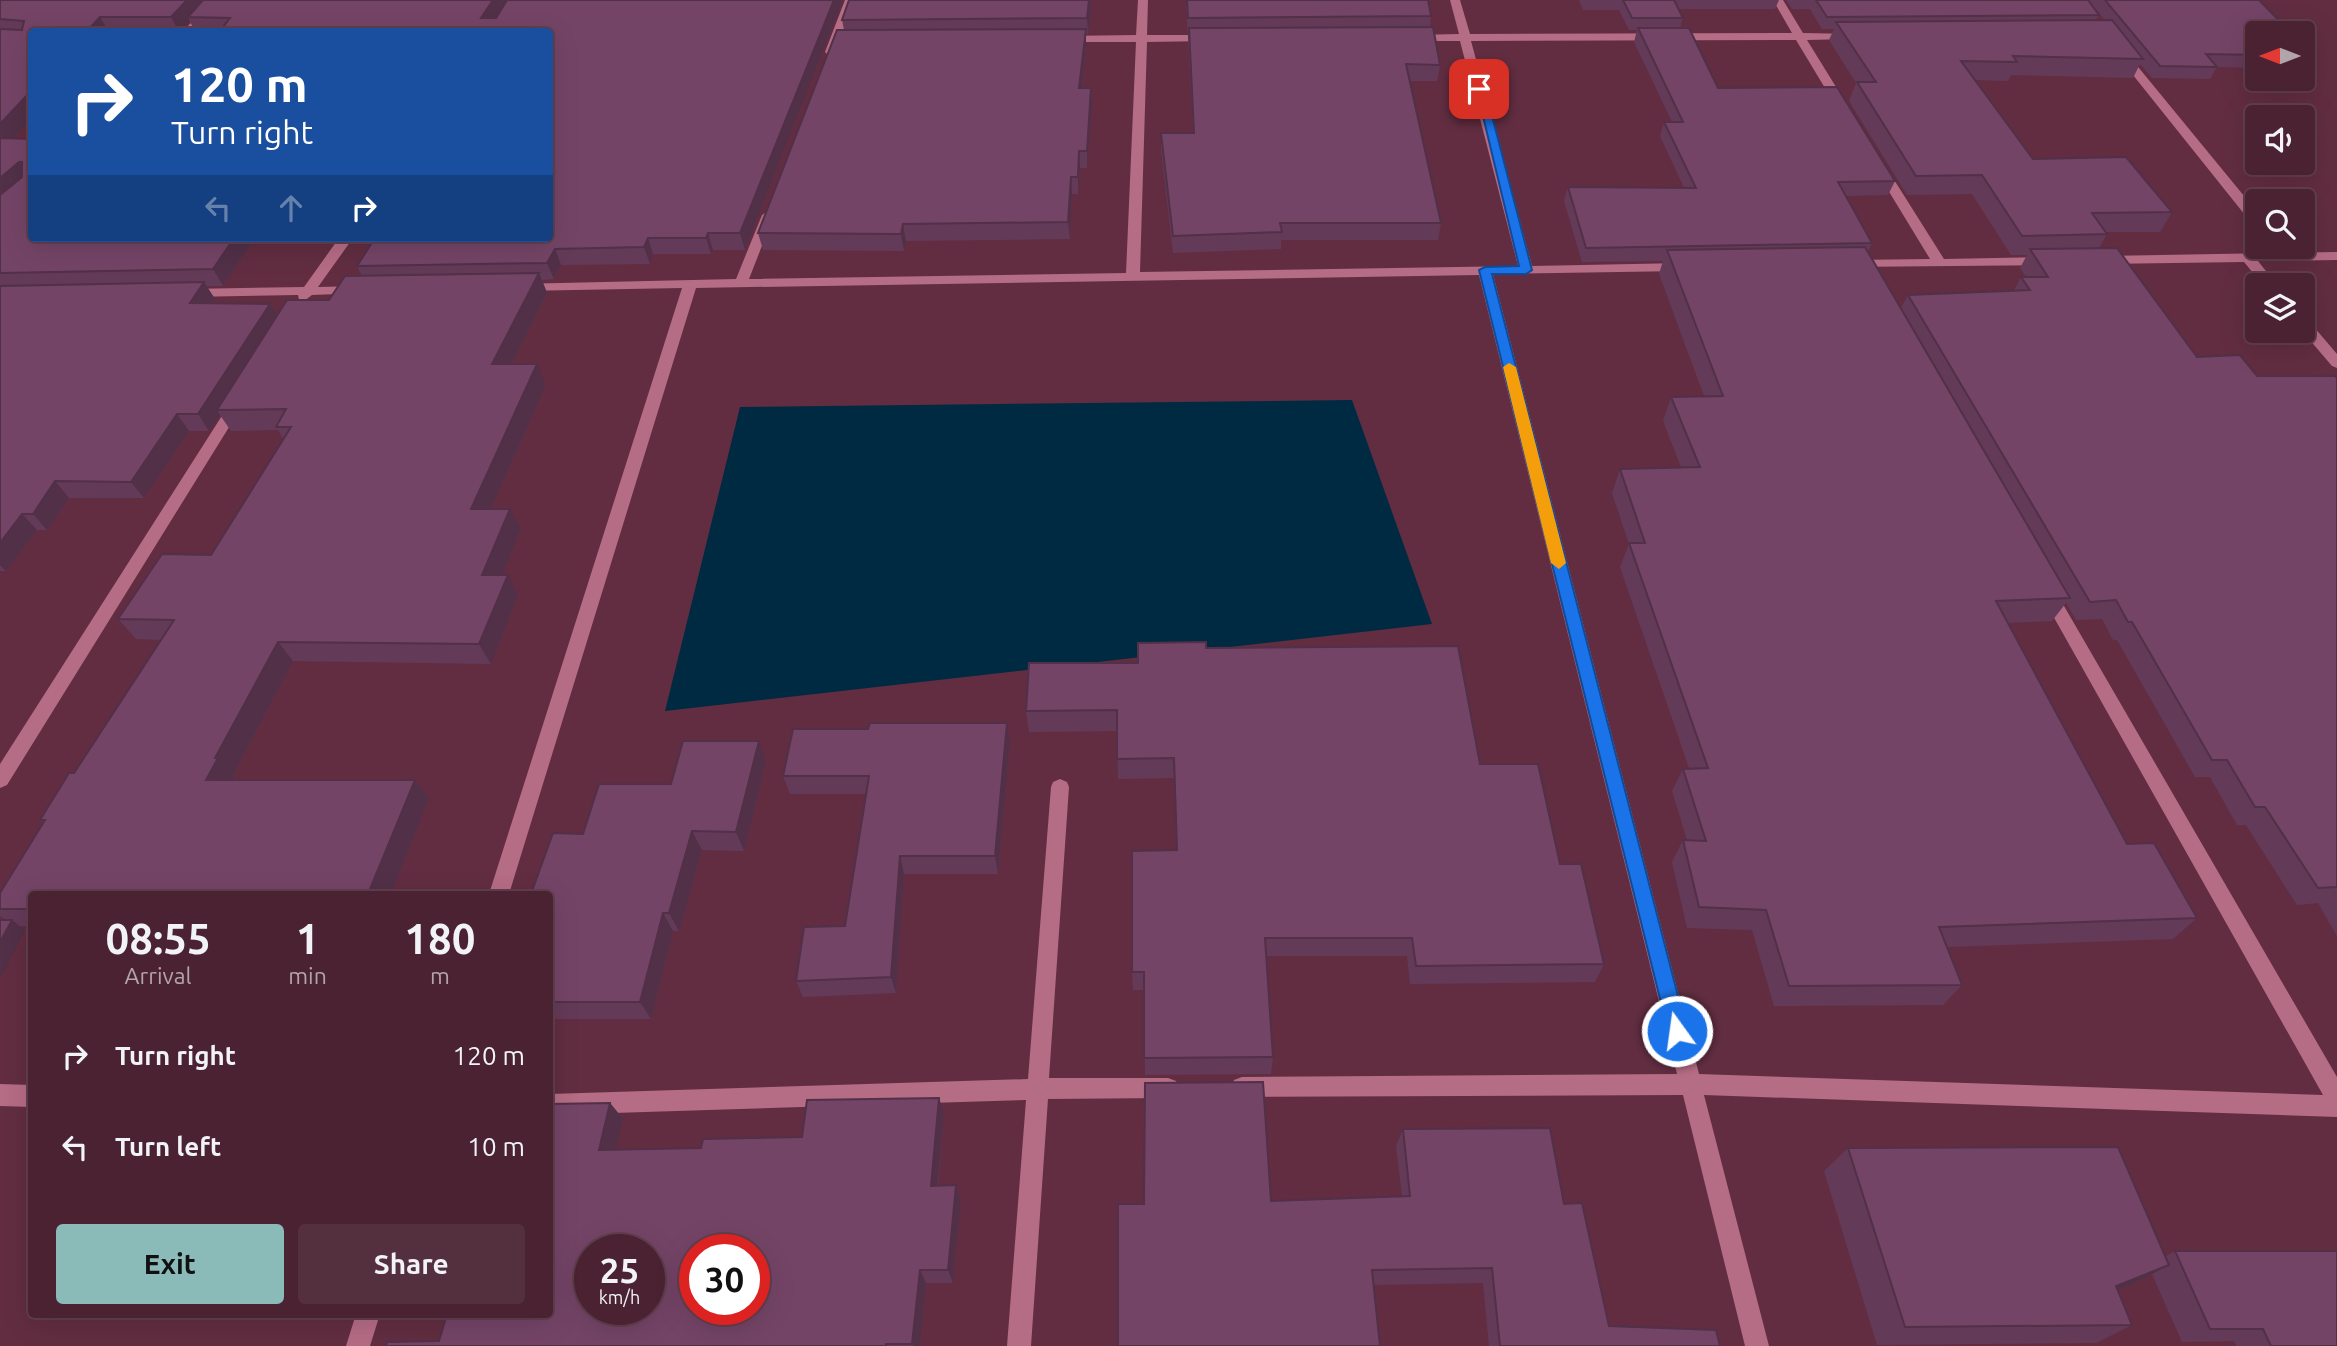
<!DOCTYPE html>
<style>
body{margin:0;font-family:Ubuntu,sans-serif;background:#542f3d;color:#f1f3f6;height:100vh;display:flex;flex-direction:column;font-size:26px;white-space:nowrap}
*{box-sizing:border-box;margin:0}
p{font-size:23px;color:#b2a4ab}
.icon{flex:none;width:38px;height:38px;fill:none;stroke:currentColor;stroke-width:2;stroke-linecap:round;stroke-linejoin:round}
.map{position:relative;flex:1;overflow:hidden}
.drawer{position:absolute;left:28px;top:891px;width:525px;height:427px;display:flex;flex-direction:column;background:#4a2231;border-radius:7px;box-shadow:0 7px 28px #0002,0 0 0 2px #613f4d}
.drawer>*{flex:none}
.banner{position:absolute;left:28px;top:28px;width:525px;height:214px;border-radius:7px;box-shadow:0 7px 28px #0002,0 0 0 2px #613f4d;background:#1a4fa0;color:#fff;overflow:hidden}
.needle{width:46px;rotate:270deg}
.controls{position:absolute;left:2245px;top:21px;display:grid;gap:14px}
.controls a{display:grid;place-items:center;width:70px;height:70px;border-radius:7px;background:#4a2231;box-shadow:0 7px 28px #0002,0 0 0 2px #613f4d;font-size:35px}
.speed{position:absolute;left:574px;top:1234px;display:flex;gap:14px;font-size:35px;font-weight:700;text-align:center}
.speed>*{display:grid;place-content:center;width:91px;height:91px;border-radius:50%;background:#4a2231;box-shadow:0 7px 28px #0002,0 0 0 2px #613f4d;line-height:1}
.speed small{font-size:18px;font-weight:400}
.speed .limit{border:10px solid #d22;background:#fff;color:#111}
.pin{position:absolute;display:grid;place-items:center;width:60px;height:60px;color:#fff;margin:-30px;border-radius:14px;box-shadow:0 4px 10px #0006}
.me{position:absolute;width:77px;margin:-38px;rotate:346deg;stroke-linejoin:round;filter:drop-shadow(0 0 5px #0008)}
.turn{display:flex;align-items:center;gap:24px;height:147px;padding:0 28px;font-size:32px}
.turn .icon{width:91px;height:91px;stroke-width:2.5}
.turn b{display:block;font-size:49px;line-height:60px}
.lanes{display:flex;align-items:center;height:66px;padding:0 28px;background:#0003;justify-content:center;gap:35px;direction:ltr}
.lanes .off{opacity:.35}
.eta{display:flex;justify-content:space-evenly;align-items:center;height:119px;text-align:center}
.eta b{font-size:42px;font-weight:700;line-height:49px}
.button{display:flex;gap:14px;margin-top:auto;padding:14px 28px}
.button a{flex:1;height:80px;border-radius:7px;background:#8bbbb9;color:#111;font-size:28px;font-weight:700;line-height:80px;text-align:center}
.button a+a{background:#542f3d;color:#f1f3f6}
ul{padding:0;list-style:none}
li{display:flex;align-items:center;gap:21px;height:91px;padding:0 28px}
li div{flex:1}
li b{display:block;font-size:26px}
li em{font-style:normal}
.map>svg:first-child{display:block}
</style>
<div class="map">
<svg width="2337" height="1346" viewBox="0 0 2337 1346">
<rect width="100%" height="100%" fill="#622d41"/>
<path fill="#002a42" d="M1352,400L1432,624L665,711L740,407Z"/>
<g fill="none" stroke-linecap="round" stroke-linejoin="round">
<path fill="#b56c85" fill-rule="evenodd" d="M213,0H224L194,32H182Z
M845,0H855L837,52L827,54L825,52Z
M1138,0H1148L1147,35H1212L1218,38L1212,41L1147,42L1140,272L1518,266L1460,41H1412L1406,38L1412,35L1459,34L1450,0H1460L1470,34L1792,33L1773,0H1783L1803,33L1857,34V38L1853,39L1807,40L1849,108L1843,112L1837,108L1796,40L1471,41L1532,266L1683,263L1690,267L1683,271L1493,274L1699,1074L2323,1095L2039,591L2047,585L2053,587L2337,1077V1117L1704,1095L1769,1346H1745L1683,1095L1242,1097L1234,1094L1231,1087L1234,1080L1242,1077L1677,1074L1479,275L696,288L509,894H489L682,288L521,291L516,290V284L736,279L762,215L768,211L774,215L749,279L1126,273L1136,42H1062L1056,39L1062,36L1136,35Z
M2117,51H2125L2258,213V226L2253,225L2117,55Z
M1880,163L1886,167L1944,259L2047,257L2054,261L2047,265L1846,267L1844,264L1851,260L1930,259L1874,167Z
M339,238H353L318,287L360,286L365,287V293L312,295L304,301L299,300L298,295L188,297L181,293L188,289L304,287Z
M2337,252V260L2258,261L2277,285H2263L2244,262L2103,264L2096,260L2103,256Z
M2303,319L2308,320L2337,354V368L2332,366L2302,331Z
M237,398L244,403L7,785L0,788V764L232,400Z
M1060,779L1067,782L1069,787L1049,1078H1168L1176,1081L1179,1088L1176,1095L1168,1098L1048,1099L1031,1346H1007L1026,1100L550,1115V1094L1028,1079L1051,787L1053,782Z
M0,1084L32,1085V1107L0,1106Z
M356,1314H380L370,1346H346Z"/>
</g>
<path fill="#643a59" fill-rule="evenodd" d="M0,0H843L745,250H713L711,254H653L650,264L561,265L554,279L542,280L547,293L511,364L546,385L491,509L521,529L502,575L518,595L491,664L293,661L233,775L235,777L234,780H415L429,798L391,894H32V926H20L25,930L6,920L0,916V893L43,823L40,820L74,773L162,640L136,639L118,619L211,555L283,439L278,430L231,431L220,415L209,431H189L144,498H69L47,530H37L6,571H0ZM190,22L196,32H550L357,266L362,276L329,300L277,316L270,304L212,303L215,299L206,286H223L255,238L13,139L32,118V32H181Z
M849,0H1092L1088,34H1086V45L1082,88H1091L1092,105L1087,168H1080L1078,194H1072L1070,239L906,241L904,251L763,250L758,233L844,30L842,20Z
M1186,0H1428L1431,16L1430,27L1440,65L1437,81H1410L1441,223L1438,240H1281V249L1173,253L1161,150V133H1193Z
M1579,0H1779L1775,9H1679L1683,18L1680,28L1718,88L1895,181L1888,195L1846,196L1872,243L1868,252L1901,308L1908,295L2014,290L2021,277H2026L2020,268L2027,255H2011L1972,194L1907,195L1849,101L1856,83L1829,40L1834,29H1822L1810,9H1792L1786,0H2088L2099,15L2096,20H2105L2088,0H2259L2258,68L2217,67L2210,79L2152,78L2140,64L2133,78L2011,75L2008,81L1975,80L2033,159L2172,212L2160,232H2106L2107,234L2099,248L2197,357L2257,376L2337,378V936L2318,903L2297,905L2246,825H2237L2210,777H2195L2117,640H2113L2102,619L2076,620L2066,603L2052,621L2008,623L2127,844L2197,918L2173,939L1946,947L1962,985L1943,1005L1774,1006L1752,930L1687,928L1672,862L1683,840H1687L1672,791L1683,769L1689,768L1620,567L1629,544L1612,493L1620,469L1681,467L1663,421L1671,397L1704,396L1659,274L1663,261L1582,262L1564,201L1568,187L1684,188L1660,136L1664,122H1672L1634,42L1637,30H1629L1619,10H1583Z
M2303,46L2313,56L2305,69H2303Z
M1206,648L1480,764L1560,864L1604,964L1595,982L1410,984L1407,956H1266L1273,1057L1271,1074L1145,1075L1144,990H1133L1132,972L1176,850L1174,778L1118,779L1117,731L1029,732L1026,711L1138,663Z
M1007,723L1010,741L998,874H904L896,993L803,997L796,981L845,926L866,794H790L783,776L868,729Z
M759,741L766,761L744,851L702,850L679,931H673L651,1019H550V894L583,834L671,784Z
M939,1098L944,1114L938,1186L956,1185L961,1200L953,1283H926L920,1346H386L439,1341L610,1103L623,1119L615,1150L701,1148L802,1137Z
M1403,1129L1564,1204L1609,1326L1720,1346H1489L1483,1283L1373,1285L1144,1204L1271,1201L1402,1196L1396,1146Z
M1848,1148L2166,1256L2175,1251L2337,1346H2236L2234,1341L2182,1342L2152,1274L2133,1284L2118,1290L2132,1325L2096,1343L1877,1345L1824,1171Z"/>
<path fill="#513048" d="M187,0H209L188,17L190,22L181,32H179L171,17Z
M493,0H508L489,32L481,18Z
M834,0H843L745,250L740,233Z
M1089,0H1092L1088,34L1087,18Z
M100,17L109,32H86Z
M1086,29V45L1080,105L1079,88Z
M1091,88L1092,105L1087,168V151Z
M32,90V118L0,153V124Z
M1079,151L1080,168L1078,194V177Z
M19,162L30,178L0,205V178Z
M1071,177L1072,194L1070,239L1068,222Z
M903,224L906,241L904,251L901,234Z
M708,233L713,250L711,254L706,238Z
M234,238H255L223,286L213,269Z
M648,238L653,254L650,264L644,247Z
M555,249L561,265L554,279L547,263Z
M539,273L547,293L501,385L492,364Z
M204,282L215,299L201,320L190,303Z
M270,304L280,320L217,410L220,415L209,431L198,414Z
M537,364L546,385L482,529L471,509Z
M177,414L189,431L144,498L131,482Z
M55,481L69,498L47,530L33,514Z
M510,509L521,529L494,595L482,575Z
M22,514L37,530L6,571L0,565V543Z
M508,575L518,595L491,664L479,644Z
M278,642L293,661L233,775L235,777L224,798L206,780L215,758Z
M1007,723L1010,741L998,874L995,856Z
M759,741L766,761L744,851L736,832Z
M415,780L429,798L391,894H368Z
M692,831L702,850L679,931L669,913Z
M900,856L904,874L896,993L891,977Z
M663,913L673,931L651,1019L640,1002Z
M12,920L25,930L0,978V942Z
M939,1098L944,1114L936,1200L931,1186Z
M610,1103L623,1119L612,1165L599,1150Z
M956,1185L961,1200L953,1283L948,1270Z
M2169,1265L2133,1284L2081,1305L2116,1286Z
M920,1270L926,1283L920,1346H914L912,1344Z"/>
<path fill="#744467" stroke="#513048" stroke-width="2" fill-rule="evenodd" d="M0,0H187L171,17H100L86,32H32V90L0,124V29L22,30L24,21L0,19Z
M203,0H493L481,18H496L507,0H834L740,233H708L706,238H648L644,247L555,249L547,263L357,266L375,238H550V32H219L230,18L188,17Z
M849,0H1089L1087,18L842,20Z
M1187,0H1428L1431,16L1188,18Z
M1623,0H1674L1683,18H1632Z
M1816,0H2088L2099,15L1827,17Z
M2105,0H2259L2291,33H2258V55L2206,54L2217,67L2160,66Z
M2112,20L2143,59L2013,56L2017,62L1961,61L2033,159L2126,157L2172,212L2092,213L2107,234L2022,236L1982,175L1916,176L1857,82H1876L1836,22Z
M1433,27L1440,65L1406,64L1441,223H1280L1282,232L1173,236L1161,133H1194L1189,28Z
M1638,28H1689L1718,88L1837,87L1895,181L1838,182L1872,243L1586,248L1568,187L1696,188L1664,122H1683Z
M1086,29L1079,88H1091L1087,151H1079L1078,177H1071L1068,222L903,224L901,234L758,233L837,30Z
M2303,46L2313,56H2303Z
M0,138L32,139V238H234L213,269L0,273V195L22,177V162H19L0,178Z
M1865,247L2070,598L1996,601L2127,844L2154,843L2197,918L1939,927L1962,985L1789,986L1766,910L1699,907L1683,840L1706,841L1683,769L1708,768L1629,543H1645L1620,469L1700,467L1671,397L1723,396L1667,250Z
M2117,248L2197,357L2240,355L2257,376H2335L2337,378V887L2318,888L2265,807H2255L2227,760H2212L2132,622H2128L2116,600L2090,602L1908,295L2030,290L2021,277H2048L2030,249Z
M539,273L492,364H537L471,509H510L482,575H508L479,644L278,642L215,758H218L206,780H415L368,894H32V909H0V893L45,820H40L69,773H74L174,620L118,619L162,554L211,555L291,427H276L286,409L217,410L287,300H329L345,276Z
M204,282L190,303L270,304L198,414H177L131,482L55,481L33,514H22L0,543V286Z
M1206,642V648L1458,646L1480,764H1538L1560,864H1581L1604,964L1416,966L1412,938H1265L1273,1057L1144,1058V972H1132V851L1177,850L1174,758L1117,759V710L1026,711L1029,663H1138V643Z
M870,723H1007L995,856H900L891,977L796,981L804,927L845,926L869,776H783L793,729H868Z
M683,741H759L736,832L692,831L669,913H663L640,1002H550V894H531L553,833L583,834L599,784H671Z
M0,920H12L0,942Z
M1263,1082L1271,1201L1410,1196L1403,1129L1550,1128L1564,1204L1582,1203L1609,1326L1716,1330L1720,1346H1500L1492,1268L1372,1270L1380,1346H1118V1204H1144L1145,1083Z
M939,1098L931,1186L956,1185L948,1270H920L912,1344H886V1346H386L387,1342L439,1341L447,1314H550V1104L610,1103L599,1150L701,1148L703,1139L802,1137L807,1100ZM590,1250H649V1309H590ZM695,1250H754V1309H695Z
M2118,1147L2169,1265L2116,1286L2132,1325L1905,1327L1848,1148Z
M2175,1251H2337V1346H2271L2263,1329H2210Z"/>
<path fill="#1a73e8" stroke="#114b97" stroke-width="2" d="M1476,87L1485,89L1532,270L1526,274H1492L1687,1031L1684,1037L1677,1040L1670,1037L1668,1031L1479,270L1485,267L1519,266Z"/>
<path fill="#f59e0b" d="M1509,363L1516,367L1566,563L1559,569L1551,563L1503,367Z"/>
</svg>
<div class="controls">
<a><svg class="needle" viewBox="-14 -14 28 28"><path d="M0-13l5 13h-10z" fill="#e53935"/><path d="M0 13l5-13h-10z" fill="#b2a4ab"/></svg></a>
<a><svg class="icon" aria-label="sound" viewBox="0 0 24 24"><path d="M4 9h4l5-4v14l-5-4H4zM17 9q2 3 0 6"/></svg></a>
<a><svg class="icon" aria-label="search" viewBox="0 0 24 24"><circle cx="10" cy="10" r="6"/><path d="M15 15l6 6"/></svg></a>
<a><svg class="icon" aria-label="layers" viewBox="0 0 24 24"><path d="M12 4l9 5-9 5-9-5zM3 14l9 5 9-5"/></svg></a>
</div>
<div class="speed"><div>25<small>km/h</small></div><div class="limit">30</div></div>
<div class="pin" style="left:1479px;top:89px;background:#d93025"><svg class="icon" aria-label="arrive" viewBox="0 0 24 24"><path d="M6 21V4h12l-3 4 3 4H6"/></svg></div>
<svg class="me" style="left:1677px;top:1031px" viewBox="-20 -20 40 40"><circle r="17" fill="#1a73e8" stroke="#fff" stroke-width="3"/><path d="M0-11L8 9 0 5-8 9z" fill="#fff"/></svg>
<div class="banner">
<div class="turn"><svg class="icon" aria-label="right" viewBox="0 0 24 24"><path d="M7 20v-9h11M14 6l5 5-5 5"/></svg><div><b>120 m</b>Turn right</div></div>
<div class="lanes"><svg class="icon off" aria-label="left" viewBox="0 0 24 24"><path d="M17 20v-9H6M10 6l-5 5 5 5"/></svg><svg class="icon off" aria-label="ahead" viewBox="0 0 24 24"><path d="M12 20V5M6 11l6-6 6 6"/></svg><svg class="icon" aria-label="right" viewBox="0 0 24 24"><path d="M7 20v-9h11M14 6l5 5-5 5"/></svg></div>
</div>
<section class="drawer">
<div class="eta">
<div><b>08:55</b><p>Arrival</p></div>
<div><b>1</b><p>min</p></div>
<div><b>180</b><p>m</p></div>
</div>
<ul>
<li><svg class="icon" aria-label="right" viewBox="0 0 24 24"><path d="M7 20v-9h11M14 6l5 5-5 5"/></svg><div><b>Turn right</b></div><em>120 m</em></li>
<li><svg class="icon" aria-label="left" viewBox="0 0 24 24"><path d="M17 20v-9H6M10 6l-5 5 5 5"/></svg><div><b>Turn left</b></div><em>10 m</em></li>
</ul>
<div class="button"><a>Exit</a><a>Share</a></div>
</section>
</div>
